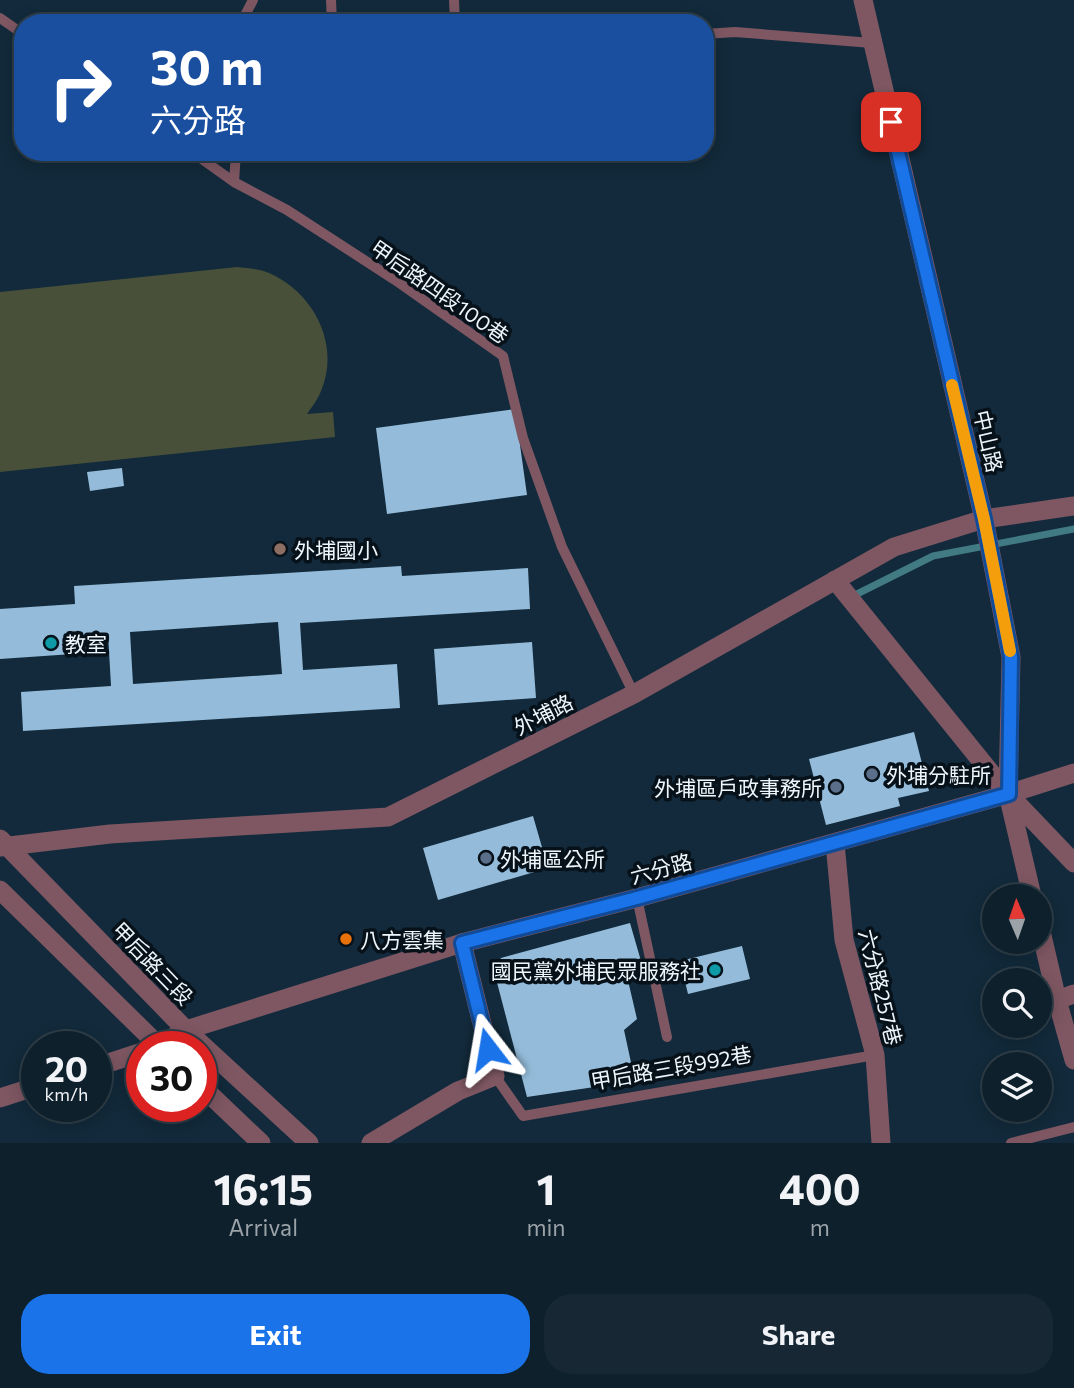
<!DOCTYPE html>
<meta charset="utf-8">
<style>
body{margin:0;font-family:Commissioner,"Noto Sans TC",sans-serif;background:#172834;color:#f1f3f6;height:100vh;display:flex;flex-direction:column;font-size:26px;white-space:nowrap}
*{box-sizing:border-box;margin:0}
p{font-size:23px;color:#9ba3a9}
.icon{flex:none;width:38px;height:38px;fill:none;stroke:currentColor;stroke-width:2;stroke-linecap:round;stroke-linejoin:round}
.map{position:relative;height:1143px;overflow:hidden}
.sheet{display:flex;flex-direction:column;background:#0e202c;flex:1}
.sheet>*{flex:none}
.guide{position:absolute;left:14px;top:14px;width:700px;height:147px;border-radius:28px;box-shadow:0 4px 18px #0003,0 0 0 2px #2e3e48;background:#1a4fa0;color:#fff;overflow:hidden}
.needle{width:46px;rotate:358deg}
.fabs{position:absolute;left:982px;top:884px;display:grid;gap:14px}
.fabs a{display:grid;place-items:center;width:70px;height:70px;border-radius:50%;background:#0e202c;box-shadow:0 4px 18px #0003,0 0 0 2px #2e3e48;font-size:35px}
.speed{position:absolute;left:21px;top:1031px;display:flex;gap:14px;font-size:35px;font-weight:700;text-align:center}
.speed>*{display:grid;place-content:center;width:91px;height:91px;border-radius:50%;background:#0e202c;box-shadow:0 4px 18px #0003,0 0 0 2px #2e3e48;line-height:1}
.speed small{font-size:18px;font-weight:400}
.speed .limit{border:10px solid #d22;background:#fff;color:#111}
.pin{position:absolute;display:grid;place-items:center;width:60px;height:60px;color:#fff;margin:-30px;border-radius:14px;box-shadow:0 4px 10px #0006}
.me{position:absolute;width:77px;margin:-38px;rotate:346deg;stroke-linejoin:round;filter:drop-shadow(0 0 5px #0008)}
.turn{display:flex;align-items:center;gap:24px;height:147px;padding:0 21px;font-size:32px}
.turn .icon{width:91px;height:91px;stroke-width:2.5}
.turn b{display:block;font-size:49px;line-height:60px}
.eta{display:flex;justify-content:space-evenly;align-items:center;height:119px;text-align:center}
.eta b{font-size:42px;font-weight:700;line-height:49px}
.primary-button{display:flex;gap:14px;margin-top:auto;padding:14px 21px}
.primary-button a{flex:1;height:80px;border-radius:28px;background:#1a73e8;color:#fff;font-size:28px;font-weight:700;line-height:80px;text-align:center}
.primary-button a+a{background:#172834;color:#f1f3f6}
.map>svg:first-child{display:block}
</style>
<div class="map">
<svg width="1074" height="1143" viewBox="0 0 1074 1143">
<rect width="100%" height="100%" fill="#122a3b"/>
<path fill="#485039" d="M237,267C247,268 260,269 269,273C313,292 341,344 321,391C318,399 312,407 307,414L333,412L335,437L0,472V292Z"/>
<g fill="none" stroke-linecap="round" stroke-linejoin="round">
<path stroke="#417a82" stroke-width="7" d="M857,594L933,556L1074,529"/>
</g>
<path fill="#94bcda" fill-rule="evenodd" d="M515,409L527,495L387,514L376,428Z
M122,468L124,486L90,491L87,472Z
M401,566L402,576L528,568L530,609L300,623L303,670L397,664L400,708L23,731L21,692L111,686L108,633H101L102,652L0,659V609L75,604L74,586ZM278,622L282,674L133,684L130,632Z
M532,642L536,698L438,705L434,649Z
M914,732L929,791L898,798L900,806L826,825L809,759Z
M533,816L548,868L438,900L423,848Z
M630,923L641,961L626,972L637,1019L624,1030L635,1081L527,1097L494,971L501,958Z
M742,946L750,979L688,994L680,961Z
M142,1062V1084L126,1067Z"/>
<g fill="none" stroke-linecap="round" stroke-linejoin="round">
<path stroke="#7e5762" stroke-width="10" d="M331,0L332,23
M454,0L455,23
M0,18L23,34
M241,23L253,0
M705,34L735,32L872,43
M192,152L234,182L287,210L395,280L503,356L523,438L562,547L634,694
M234,182L236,152
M637,898L667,1037
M495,1076L523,1116L875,1055
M1011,1143L1074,1127"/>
<path stroke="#7e5762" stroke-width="19" d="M835,580L1008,794L1074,773
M835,843L844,940L875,1055L881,1143
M0,847L110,834L388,817L634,694L894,547L984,519L1074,506
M1057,1000L1074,994
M371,1143L458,1091L495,1076L462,943"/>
<path stroke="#7e5762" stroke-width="19" d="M863,0L984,519L1011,657L1008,794L1032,896
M1009,795L1074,863
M0,839L186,1030L309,1143
M0,890L159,1046
M1040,927L1057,1000L1074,1060
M158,1046L186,1030L462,943L637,898L1008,794
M96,1067L142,1052
M201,1086L261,1143
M0,1098L37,1086"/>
</g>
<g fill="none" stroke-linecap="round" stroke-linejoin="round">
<defs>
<path id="route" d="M488,1049L462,943L637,898L1009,794L1011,657L984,519L891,122"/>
</defs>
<use href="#route" stroke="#114b97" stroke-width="18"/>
<use href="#route" stroke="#1a73e8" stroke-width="12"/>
<path stroke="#f59e0b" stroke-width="12" d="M952,385L984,519L1010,651"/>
</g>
<circle fill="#8d6e63" stroke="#071119" stroke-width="2.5" cx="280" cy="549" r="7"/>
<g fill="#0f9aa8" stroke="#071119" stroke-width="2.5">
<circle cx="51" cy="643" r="7"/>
<circle cx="715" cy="970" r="7"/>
</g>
<g fill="#5c6f8a" stroke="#071119" stroke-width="2.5">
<circle cx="872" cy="774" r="7"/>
<circle cx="836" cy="787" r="7"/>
<circle cx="486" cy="858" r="7"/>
</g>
<circle fill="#e8710a" stroke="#071119" stroke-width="2.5" cx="346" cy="939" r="7"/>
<g text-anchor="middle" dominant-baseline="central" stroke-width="7" stroke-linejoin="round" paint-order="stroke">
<g font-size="21" fill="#edf6fc" stroke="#071119">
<text transform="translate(440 291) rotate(35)">甲后路四段100巷</text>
<text transform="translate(989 441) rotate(77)">中山路</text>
<text transform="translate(543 714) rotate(-27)">外埔路</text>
<text transform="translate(661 868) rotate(-15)">六分路</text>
<text transform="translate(153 963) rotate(46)">甲后路三段</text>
<text transform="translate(881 987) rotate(76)">六分路257巷</text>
<text transform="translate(671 1067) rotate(-10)">甲后路三段992巷</text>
</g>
<g font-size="21" fill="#edf6fc" stroke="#071119" text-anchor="start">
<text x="294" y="549">外埔國小</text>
<text x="65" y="643">教室</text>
<text x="886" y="774">外埔分駐所</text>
<text x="822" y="787" text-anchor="end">外埔區戶政事務所</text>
<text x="500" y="858">外埔區公所</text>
<text x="360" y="939">八方雲集</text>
<text x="701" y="970" text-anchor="end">國民黨外埔民眾服務社</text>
</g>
</g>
</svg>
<div class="fabs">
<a><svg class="needle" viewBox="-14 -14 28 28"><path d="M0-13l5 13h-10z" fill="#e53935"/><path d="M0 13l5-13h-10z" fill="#9ba3a9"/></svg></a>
<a><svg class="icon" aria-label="search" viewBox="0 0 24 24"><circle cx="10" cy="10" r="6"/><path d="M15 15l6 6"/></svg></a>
<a><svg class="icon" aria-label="layers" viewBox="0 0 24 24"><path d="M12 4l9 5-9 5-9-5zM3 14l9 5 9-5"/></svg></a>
</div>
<div class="speed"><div>20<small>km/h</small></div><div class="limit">30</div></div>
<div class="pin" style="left:891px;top:122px;background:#d93025"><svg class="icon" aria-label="arrive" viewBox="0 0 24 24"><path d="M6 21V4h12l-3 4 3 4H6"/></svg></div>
<svg class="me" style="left:488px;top:1049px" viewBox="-20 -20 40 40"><path d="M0-17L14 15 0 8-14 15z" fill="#1a73e8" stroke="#fff" stroke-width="4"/></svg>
<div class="guide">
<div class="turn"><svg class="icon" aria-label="right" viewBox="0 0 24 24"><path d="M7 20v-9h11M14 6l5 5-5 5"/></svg><div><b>30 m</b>六分路</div></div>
</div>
</div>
<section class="sheet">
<div class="eta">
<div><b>16:15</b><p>Arrival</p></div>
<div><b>1</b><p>min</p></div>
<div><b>400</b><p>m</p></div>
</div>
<div class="primary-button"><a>Exit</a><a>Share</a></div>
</section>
